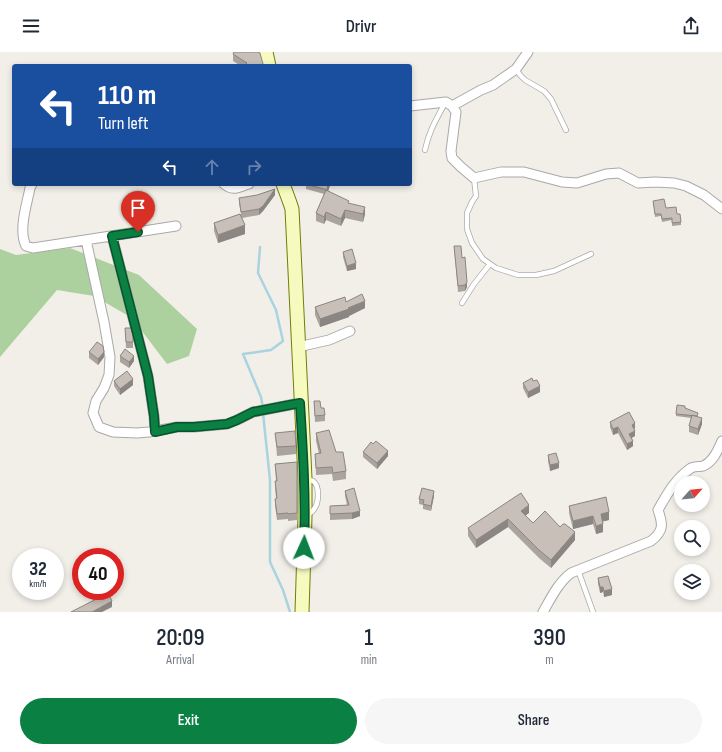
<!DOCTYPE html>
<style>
body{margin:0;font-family:"Sofia Sans Condensed",sans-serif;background:#f6f6f7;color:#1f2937;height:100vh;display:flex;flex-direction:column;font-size:15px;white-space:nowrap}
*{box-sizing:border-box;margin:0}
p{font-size:13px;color:#747a83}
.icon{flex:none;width:22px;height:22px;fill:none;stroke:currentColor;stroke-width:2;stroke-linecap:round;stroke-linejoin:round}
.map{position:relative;height:560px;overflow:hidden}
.drawer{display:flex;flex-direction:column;background:#fff;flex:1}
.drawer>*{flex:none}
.guide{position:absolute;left:12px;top:12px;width:400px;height:122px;border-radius:4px;box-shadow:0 2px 6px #0003;background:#1a4fa0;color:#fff;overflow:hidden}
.needle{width:26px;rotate:63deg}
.tools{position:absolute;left:674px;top:424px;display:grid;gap:8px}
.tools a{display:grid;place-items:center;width:36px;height:36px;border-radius:50%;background:#fff;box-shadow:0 2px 6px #0003;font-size:20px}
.speed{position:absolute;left:12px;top:496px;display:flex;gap:8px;font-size:20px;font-weight:700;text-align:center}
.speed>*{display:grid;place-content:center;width:52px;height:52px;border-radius:50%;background:#fff;box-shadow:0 2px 6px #0003;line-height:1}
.speed small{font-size:10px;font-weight:400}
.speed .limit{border:6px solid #d22;background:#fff;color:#111}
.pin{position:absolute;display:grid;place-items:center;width:34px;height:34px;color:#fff;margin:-41px -17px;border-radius:50% 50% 50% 0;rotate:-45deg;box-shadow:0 0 4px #0007}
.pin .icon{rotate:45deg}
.me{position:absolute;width:44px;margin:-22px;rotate:2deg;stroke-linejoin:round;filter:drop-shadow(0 0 3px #0008)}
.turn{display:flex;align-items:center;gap:14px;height:84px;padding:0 20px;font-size:18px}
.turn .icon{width:52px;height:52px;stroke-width:2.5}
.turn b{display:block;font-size:28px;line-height:34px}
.lanes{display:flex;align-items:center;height:38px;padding:0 20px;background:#0003;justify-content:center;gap:20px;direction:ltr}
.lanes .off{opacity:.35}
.eta{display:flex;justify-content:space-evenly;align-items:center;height:68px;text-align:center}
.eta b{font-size:24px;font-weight:600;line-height:28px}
.action{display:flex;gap:8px;margin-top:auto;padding:8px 20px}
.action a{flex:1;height:46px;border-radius:24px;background:#0b8043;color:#fff;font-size:16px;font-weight:600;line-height:46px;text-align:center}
.action a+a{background:#f6f6f7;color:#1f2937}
header{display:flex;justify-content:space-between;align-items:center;height:52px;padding:0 20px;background:#fff;font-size:18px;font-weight:600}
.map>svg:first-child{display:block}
</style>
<header><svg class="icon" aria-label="menu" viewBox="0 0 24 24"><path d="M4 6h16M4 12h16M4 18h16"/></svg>Drivr<svg class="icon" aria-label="share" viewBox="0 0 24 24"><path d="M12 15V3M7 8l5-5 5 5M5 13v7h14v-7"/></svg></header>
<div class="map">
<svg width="722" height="560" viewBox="0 0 722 560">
<rect width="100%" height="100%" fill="#f2efe9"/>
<path fill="#add19e" d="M70,196L139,223L197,277L189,304L167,312L132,266L94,244L57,238L0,305V197L16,203Z"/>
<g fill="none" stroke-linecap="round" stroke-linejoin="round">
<path stroke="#aad3df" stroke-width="2.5" d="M260,195L258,221L276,258L283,289L271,298L243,302L261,345L263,356
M263,361L270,428V510L283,538L290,560"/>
<defs>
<path id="lane" d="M516,17L520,23L525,28L544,39L551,47L566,78
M425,98C429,79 436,68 445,51
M474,126L476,144L472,150L467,161V177L472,191L483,207L496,216L518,223H536L554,219L591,202
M462,251L474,232L490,212
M306,427C308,428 311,428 313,429C320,434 319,451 314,457C313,460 310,461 307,463
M578,518L593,560"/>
<path id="street" d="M410,54L446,50L452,54L456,60L451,99L452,106L461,115L474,126L501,120H524L562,130L577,131L606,122L619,121L638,131L655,130L674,131L686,134L704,143L722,157
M452,54L481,38L493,33L516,17L528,0
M32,132L30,136C27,152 18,178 26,194L33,196L176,174
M224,132C234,140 238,135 249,132
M112,184L148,324L154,364L155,379
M86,188L104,270L110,305L109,323L104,336L96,349L93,361L99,375L113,380L137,381L149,380L177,375H194L227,372L237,368L253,360L300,351
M298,295L329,288L350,279
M543,560C551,546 558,531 571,521L651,489C664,479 663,472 658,458C667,442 676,426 691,416C695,414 700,415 703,414C713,410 718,398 722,389"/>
<path id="secondary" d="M266,0L269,14
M283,132L290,151L292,157L305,426V465L302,560"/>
</defs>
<use href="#lane" stroke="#a9a9a9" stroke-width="6"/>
<use href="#street" stroke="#a9a9a9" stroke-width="11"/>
<use href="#secondary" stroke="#707d05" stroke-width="15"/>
<use href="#lane" stroke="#fff" stroke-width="4.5"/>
<use href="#street" stroke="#fff" stroke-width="9"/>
<use href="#secondary" stroke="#f7fabf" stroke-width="13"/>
</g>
<path fill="#aba49e" d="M233,2L263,12L266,14H241L233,9Z
M306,132H334L333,134L330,133L328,139L349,151L365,162L363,170L345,166L341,174L326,168L324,172L316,169V161L324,142L306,137Z
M275,143L263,159L259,163L242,166L245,182L218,191L214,179V171L241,162L239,151V146Z
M653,149L677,162L681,170V173L672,174V168L662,170L661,164L655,165Z
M454,194L462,206L467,235L465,239L458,240Z
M343,200L356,217L347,219L343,205Z
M346,250L365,256L349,264V265L320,275L315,263V255Z
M125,276L133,283V296H126Z
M89,300L104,305L98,313L89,306Z
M120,304L134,309L129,316L120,310Z
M114,329L133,333L120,343L114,334Z
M533,329L540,340L528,346L523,336V331Z
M314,349L321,356L325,363V369L315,370Z
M685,356L698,364L697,365L702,372L698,383L689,380V374L691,366L676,364V362Z
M610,370L635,376L634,377L635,384L632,386L633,394L627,398L618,381L613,383L610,375Z
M275,381L296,394V402L277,404Z
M316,381L336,400L346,419V427L333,429L332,422L316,423L315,402H319L316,389Z
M363,400L388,404L377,417L363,405Z
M548,403L559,416L550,419L548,409Z
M297,410V468L288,469V467L277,468L275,453V447L276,446L275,436V429H276L275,412Z
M345,439L360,464L352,467L330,468V454L347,453L345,444Z
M434,444L431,459L423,457V453L419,452V447Z
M569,454L609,468L603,469V480L596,482L593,472L573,477L569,461Z
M529,461L525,463L533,471L560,475L575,488L551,516L539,506L508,475L476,496L468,484V476Z
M598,526L612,543L604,545L603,540L600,541L598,532Z"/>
<path fill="#8b8681" d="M328,132H330V133L327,143V138Z
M275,137V143L263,159L259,163V157Z
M365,155V162L363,170V162Z
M345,158V166L341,174V167Z
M326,160V168L324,172V165Z
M245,173V182L218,191V183Z
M356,211V217L347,219V214Z
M467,230V235L465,239V233Z
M365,249V256L349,264V265L320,275V267L348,256Z
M104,300V305L98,313V307Z
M134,304V309L129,316V310Z
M133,327V333L120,343V337Z
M540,334V340L528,346V340Z
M702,366V372L698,383V377Z
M635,371V376L632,378V373Z
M618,375V381L613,383V377Z
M635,379V384L629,387V382Z
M633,389V394L627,398V392Z
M388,399V404L377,417V411Z
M559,411V416L550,419V413Z
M434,439V444L431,459V454Z
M529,453V461L521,467V459Z
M360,459V464L352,467V461Z
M609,460V468L601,470V462Z
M593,464V472L573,477V469Z
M508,467V475L476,496V488Z
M603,472V480L596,482V474Z
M575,480V488L551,516V508Z
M600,535H603V540L600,541Z
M612,537V543L604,545V539Z
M112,549V555L102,560H92Z"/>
<path fill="#c7bfb8" stroke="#8b8681" d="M234,0H258L260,1L263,12L266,14H244L247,11L233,2Z
M306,132H328L327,138Z
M275,137L263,154L259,157L241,160L239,146L257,143Z
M326,138L349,149L348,151L365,155L363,162L345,158L341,167L326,160L324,165L316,161Z
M664,147L666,156L676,155L677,162H680L681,170L672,171V166L662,167L661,162H655L653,149Z
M240,162L245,173L218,183L214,171Z
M454,194H461L462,206L465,205L467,230L465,233L458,234Z
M352,197L356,211L347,214L343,200Z
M362,242L365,249L348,256L349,257L320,267L315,255L345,245L346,250Z
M125,276H131L133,283V290H126Z
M97,290L103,294L104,300L98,307L89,300Z
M125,297L134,304L129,310L120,304Z
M127,319L133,327L120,337L114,329Z
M532,326L533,329L537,328L540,334L528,340L523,331Z
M314,349H320L321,356H324L325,363L315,364Z
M677,353L685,354V356L698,361L697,364L676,362Z
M629,360L635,371L632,373L635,379L629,382L633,389L627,392L618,375L613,377L610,370Z
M692,363L702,366L698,377L689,374Z
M329,378L336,400H343L346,419L333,421L332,415L316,416L315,402L321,401L316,381Z
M295,379L296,394L277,395L275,381Z
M376,389L388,399L377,411L363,400L371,390L373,392Z
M556,401L559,411L550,413L548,403Z
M297,410V461L288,462V461L277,462L275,447L277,446L275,429H277L275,412Z
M354,436L360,459L352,461L330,462V454L349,453L345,439Z
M422,436L434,439L431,454L423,452L424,448L419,447Z
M521,441L529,453L521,459L533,471L545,459L560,475L563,472H565L575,480L551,508L539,498L508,467L476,488L468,476Z
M606,445L609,460L601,462L603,472L596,474L593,464L573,469L569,454Z
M608,524L612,537L604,539L603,535H600L598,526Z
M108,541L112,549L92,560H71Z"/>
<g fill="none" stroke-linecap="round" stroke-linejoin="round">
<defs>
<path id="route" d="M138,180L112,184L148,324L154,364L155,380L177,375H194L227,372L237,368L253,360L300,351C303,399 306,448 304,496"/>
</defs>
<use href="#route" stroke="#07532c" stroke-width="10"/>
<use href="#route" stroke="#0b8043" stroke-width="7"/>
</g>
</svg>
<div class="tools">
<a><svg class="needle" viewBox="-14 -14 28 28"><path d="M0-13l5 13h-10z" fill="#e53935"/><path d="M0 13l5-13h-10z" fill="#747a83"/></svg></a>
<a><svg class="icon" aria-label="search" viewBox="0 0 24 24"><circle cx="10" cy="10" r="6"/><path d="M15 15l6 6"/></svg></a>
<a><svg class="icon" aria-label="layers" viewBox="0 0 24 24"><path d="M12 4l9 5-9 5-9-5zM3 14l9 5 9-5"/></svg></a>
</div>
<div class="speed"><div>32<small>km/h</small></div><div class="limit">40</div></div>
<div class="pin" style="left:138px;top:180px;background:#d93025"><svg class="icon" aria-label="arrive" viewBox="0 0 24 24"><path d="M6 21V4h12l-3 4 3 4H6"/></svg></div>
<svg class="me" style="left:304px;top:496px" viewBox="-20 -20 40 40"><circle r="19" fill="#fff"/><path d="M0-13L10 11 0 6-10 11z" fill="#0b8043"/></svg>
<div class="guide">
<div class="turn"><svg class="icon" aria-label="left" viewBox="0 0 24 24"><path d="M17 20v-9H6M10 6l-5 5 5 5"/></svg><div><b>110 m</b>Turn left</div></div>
<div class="lanes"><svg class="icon" aria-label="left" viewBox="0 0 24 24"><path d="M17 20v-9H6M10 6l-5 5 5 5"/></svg><svg class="icon off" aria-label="ahead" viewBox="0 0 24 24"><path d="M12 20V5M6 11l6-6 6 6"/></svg><svg class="icon off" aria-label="right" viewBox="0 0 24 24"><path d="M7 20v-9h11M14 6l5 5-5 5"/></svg></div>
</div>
</div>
<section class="drawer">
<div class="eta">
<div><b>20:09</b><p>Arrival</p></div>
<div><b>1</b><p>min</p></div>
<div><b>390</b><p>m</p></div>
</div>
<div class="action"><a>Exit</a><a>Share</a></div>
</section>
